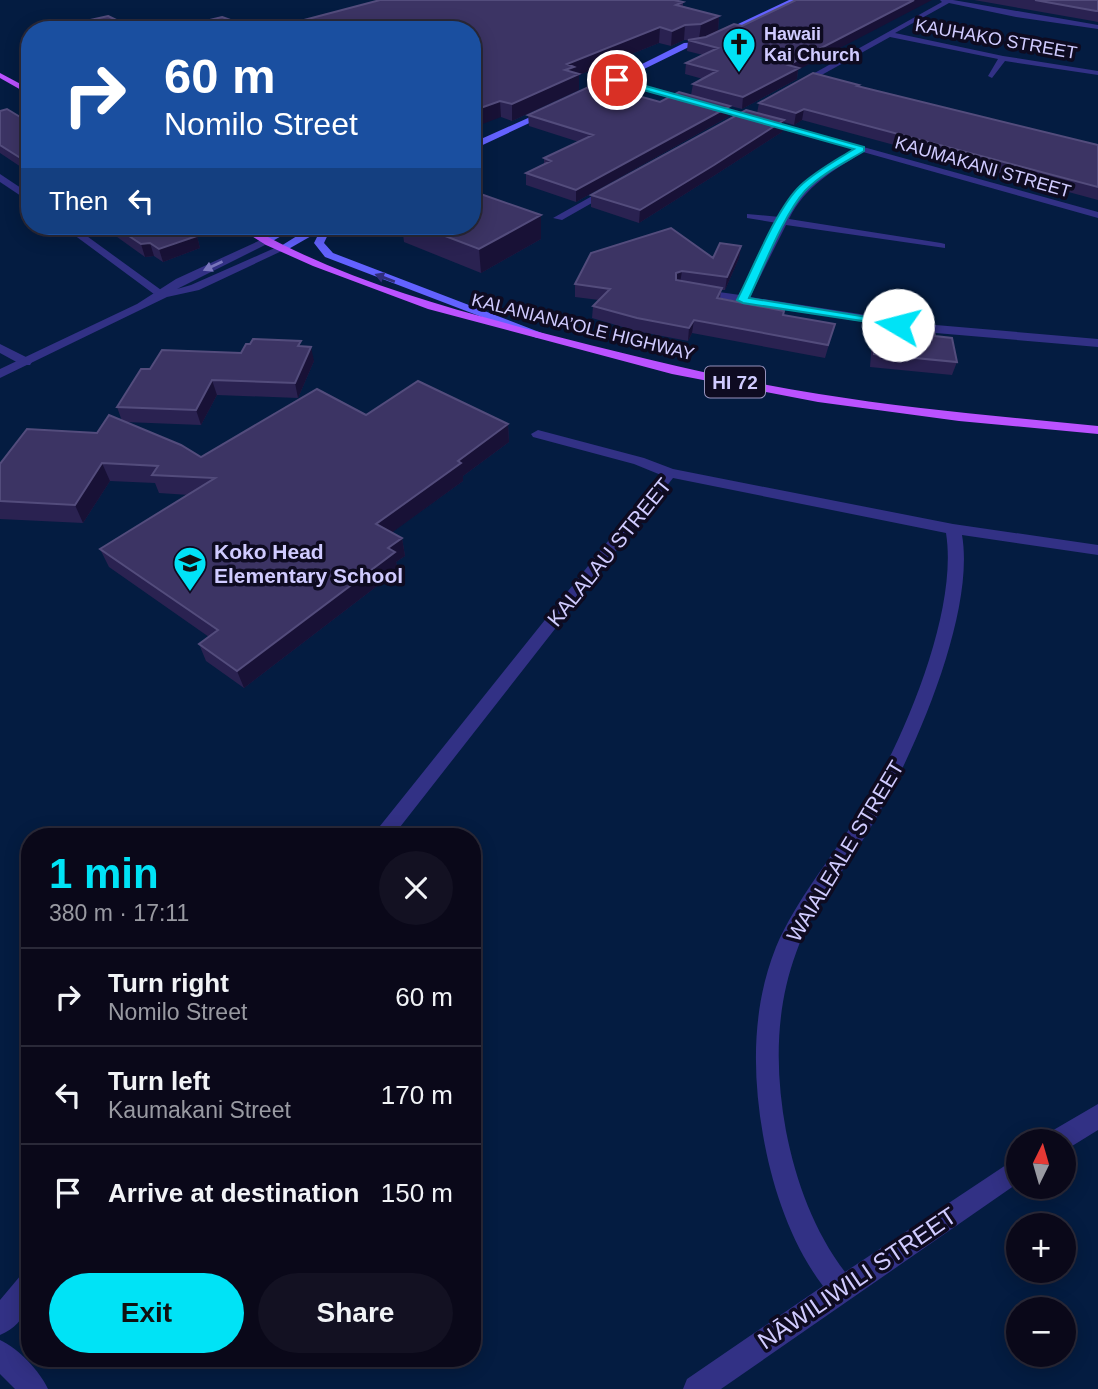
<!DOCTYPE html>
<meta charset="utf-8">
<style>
body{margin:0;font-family:Helvetica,sans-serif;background:#131122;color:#f1f3f6;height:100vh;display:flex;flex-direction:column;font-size:26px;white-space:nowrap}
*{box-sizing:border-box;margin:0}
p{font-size:23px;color:#999aa2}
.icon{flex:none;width:38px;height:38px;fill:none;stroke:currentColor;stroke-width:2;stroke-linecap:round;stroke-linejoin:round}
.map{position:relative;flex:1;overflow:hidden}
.details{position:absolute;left:21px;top:828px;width:460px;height:539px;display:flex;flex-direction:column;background:#0a0819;border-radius:28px;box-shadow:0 4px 18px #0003,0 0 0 2px #2a2938}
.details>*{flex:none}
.top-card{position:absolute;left:21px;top:21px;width:460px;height:214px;border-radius:28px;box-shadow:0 4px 18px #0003,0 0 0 2px #2a2938;background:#1a4fa0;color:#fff;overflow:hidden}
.needle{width:46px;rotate:5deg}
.tools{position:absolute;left:1006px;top:1129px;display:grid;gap:14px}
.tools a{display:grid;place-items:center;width:70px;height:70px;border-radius:50%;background:#0a0819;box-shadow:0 4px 18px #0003,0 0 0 2px #2a2938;font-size:35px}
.pin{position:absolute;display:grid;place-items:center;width:60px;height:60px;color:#fff;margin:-30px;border:4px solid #fff;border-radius:50%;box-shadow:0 2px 7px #0007}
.me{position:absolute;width:77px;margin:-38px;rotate:278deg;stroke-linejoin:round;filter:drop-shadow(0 0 5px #0008)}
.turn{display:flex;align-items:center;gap:24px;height:147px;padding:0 28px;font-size:32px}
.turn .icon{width:91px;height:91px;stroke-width:2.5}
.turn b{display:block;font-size:49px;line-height:60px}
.then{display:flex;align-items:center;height:66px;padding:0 28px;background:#0003;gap:14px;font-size:26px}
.round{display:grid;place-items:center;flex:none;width:74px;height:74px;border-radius:37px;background:#131122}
.head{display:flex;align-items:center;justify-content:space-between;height:119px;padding:0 28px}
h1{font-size:42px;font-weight:600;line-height:52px;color:#00e3f6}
.button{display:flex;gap:14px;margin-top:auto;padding:14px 28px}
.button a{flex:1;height:80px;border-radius:42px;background:#00e3f6;color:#111;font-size:28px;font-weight:600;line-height:80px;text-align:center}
.button a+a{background:#131122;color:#f1f3f6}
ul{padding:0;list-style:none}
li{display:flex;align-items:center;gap:21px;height:98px;padding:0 28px;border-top:2px solid #2a2938}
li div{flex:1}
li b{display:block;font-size:26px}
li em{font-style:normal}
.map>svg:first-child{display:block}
</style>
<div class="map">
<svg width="1098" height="1389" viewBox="0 0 1098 1389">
<rect width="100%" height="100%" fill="#0e0b21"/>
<path fill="#041c41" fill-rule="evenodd" d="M0,0H1098V1389H0ZM30,30H472V226H30ZM30,836H472V1358H30ZM1018,1141H1064V1186H1018ZM1018,1225H1064V1270H1018ZM1018,1309H1064V1354H1018Z"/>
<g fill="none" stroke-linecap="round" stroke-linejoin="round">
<path fill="#323185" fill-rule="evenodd" d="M940,0H953L1098,25V29L1016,17L949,3L895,33L1003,56L1098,71V75L1005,61L992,78L988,76L998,59L890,37L800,87L793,85L942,2Z
M614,78L1098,212V218L863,152C833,171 805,186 789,219L941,243L945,244V248L786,225L750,297L924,324L1098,339V347L924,332L694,294V290L698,289L740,295L777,223L747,218V214L780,217C796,185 823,168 854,149L614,82Z
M0,174L30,194V202L0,182Z
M610,186L615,189L613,191L562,220L553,218Z
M62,226H73L168,295L158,297Z
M0,344L30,359L32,362L30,365H22L0,353Z
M538,430L644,458L673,469L953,524L1098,545V555L962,535C976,615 911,762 869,830C845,870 812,908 796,953C775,1010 775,1071 786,1131C796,1182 814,1231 845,1272L1018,1157V1183L721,1389H683L687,1379L823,1286C791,1244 772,1187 763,1135C752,1072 752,1007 776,947C796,900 830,860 857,817C900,748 959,614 946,533L673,478L393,836H372L661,475L634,464L533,437L531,434Z
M1098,1104V1130L1064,1151V1141H1047L1050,1132Z
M30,1271C30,1299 30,1322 0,1335V1300L21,1275Z
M0,1340C18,1348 40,1371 48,1389H15L0,1374Z"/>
<path fill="#323185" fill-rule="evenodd" d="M265,238L270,241L269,243L177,289L191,285L277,247L286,249L199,290L167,297L0,378V369L137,304L176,279Z"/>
<path fill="#6362ff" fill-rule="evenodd" d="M789,0H798L704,46L689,47L585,98L578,96L684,43L700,42Z
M548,109L555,111L472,150V143Z
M287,226H299L269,243L260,241Z
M313,226H332L324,243L333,253L547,335L537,338L325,257L314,243L320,231L285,251L276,249Z"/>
<path fill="#bb52ff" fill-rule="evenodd" d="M0,73L30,89V95L0,78Z
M236,226H248C336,277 437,305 535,331C629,355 723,379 819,394C912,409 1005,417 1098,426V434L959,421L818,402L672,374L428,309L313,266L266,245Z"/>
</g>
<path fill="#2a2251" d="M974,0H1098V22L1093,21Z
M683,2V6L719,16L718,31L702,38L798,70L797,79L742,109L730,106L728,117L576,202L526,185V173L544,164V158L579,142L529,126L528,115L660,102L691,95L693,84L703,79L685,74L686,63L703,55L687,51L688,40H684L671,46L659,43L579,75V90L512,121L501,117L472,30Z
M859,85V87L1098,145V200L802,120L794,125L784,122L782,132L712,177L639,223L591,207V195L757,113L759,103Z
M0,111L30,123V173L0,153Z
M541,215V239L481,273L404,242L402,226H472Z
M110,226H181L197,236L200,248L163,262L154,256L145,257L113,234Z
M741,246L739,258L725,290H721L720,299L784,315L835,324L825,358L692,333L688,341L636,331L592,318L593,306L599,300L575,297V284L713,258Z
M875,327L935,336L957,362L952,375L870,367L872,340Z
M302,346L314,361L298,398L217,395L201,425L125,422L201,457L366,415L508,424L509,442L463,476V481L392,532L402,538L405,556L396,562L398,570L244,688L206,661L199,644L209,637L109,567L100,549L189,495L159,493L155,483L110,481L83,523L0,519V464L97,433L122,421L117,407L150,369L241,353Z"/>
<path fill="#181136" d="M914,0H932L798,70L797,79L742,109L743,97L788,65Z
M719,16L718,31L699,39L701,24Z
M685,25L684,40L671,46L672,31Z
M660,27L659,43L579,75V90L512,121V104L565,70L567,64Z
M500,101L501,117L472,128V111Z
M730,106L728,117L576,202V190Z
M804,109L802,120L794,125L796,113Z
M784,120L782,132L712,177L639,223L640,210Z
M541,215V239L481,273L479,249Z
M197,236L200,248L163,262L159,249Z
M150,243L154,256L145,257L141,244Z
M741,246L739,258L725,290L727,277Z
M682,271L680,283L675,285L676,273Z
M694,320L692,333L688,341L689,328Z
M311,347L314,361L298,398L295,383Z
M212,380L217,395L201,425L196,410Z
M508,424L509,442L463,476V481L379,542L376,524L458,461Z
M102,463L110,481L83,523L75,505Z
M402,538L405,556L396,562L398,570L244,688L237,671L388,548Z"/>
<path fill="#3c3464" stroke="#534c7c" stroke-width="2" d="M380,0H674L683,2L676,5L719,16L701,24L685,25L672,31L660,27L567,64L574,67L565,70L579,74L512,104L500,101L472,111V30H266Z
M796,0H914L788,65L799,68L743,97L693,84L717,71L686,63L718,48L688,40L706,37L734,24L742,26Z
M1035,0H1098V11H1096Z
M108,16L137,30H77L68,25Z
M222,17L259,30H168Z
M813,73L859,85L857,86L1098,145V187L804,109L796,113L759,103Z
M595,84L660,102L679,92L730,106L576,190L526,173L551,161L544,158L593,135L528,115Z
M7,109L30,123V164L0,145V111Z
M746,110L784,120L714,165L640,210L591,195Z
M472,191L541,215L479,249L419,226H472Z
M114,226H181L197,236L159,249L150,243L141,244Z
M671,228L713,258L720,243L741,246L727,277L682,271L676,273V280L722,288L717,298L784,311L783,315L835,324L828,345L694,320L689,328L637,318L593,306L610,289L575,284L591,253Z
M875,327L934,331L935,336L952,338L957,362L874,354Z
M253,339L301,341L298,346L311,347L295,383L212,380L196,410L117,407L141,369H150L162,350L241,353L246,344H250Z
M418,381L508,424L458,461L461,463L376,524L402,538L388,548L395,552L237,671L199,644L218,630L100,549L215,478L152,475L158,466L102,463L75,505L0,501V464L27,429L97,433L109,415L181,445L201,457L317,389L366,415Z"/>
<defs><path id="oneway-solid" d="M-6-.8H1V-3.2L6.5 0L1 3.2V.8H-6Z" transform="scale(1.75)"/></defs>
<use fill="#7976bc" href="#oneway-solid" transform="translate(213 266) rotate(155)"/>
<use fill="#302e7a" href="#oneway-solid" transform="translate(385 278) rotate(-159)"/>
<path fill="#00e3f6" stroke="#0094a0" stroke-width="2" d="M617,78L864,147V151C844,163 821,174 805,191C784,214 763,269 749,298L898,322L902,323V327L743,303L737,300C753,269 776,209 800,186C816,171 835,161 854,149L615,82Z"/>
<defs>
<symbol id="church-pin" viewBox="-11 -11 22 30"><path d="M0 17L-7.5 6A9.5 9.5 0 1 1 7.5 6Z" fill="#00e3f6" stroke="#0e0b21"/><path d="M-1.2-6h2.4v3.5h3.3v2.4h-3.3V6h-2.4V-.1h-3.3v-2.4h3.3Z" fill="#111"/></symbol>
<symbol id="school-pin" viewBox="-11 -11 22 30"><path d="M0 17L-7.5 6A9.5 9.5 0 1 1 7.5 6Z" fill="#00e3f6" stroke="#0e0b21"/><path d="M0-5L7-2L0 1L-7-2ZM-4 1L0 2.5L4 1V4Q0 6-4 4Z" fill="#111"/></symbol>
</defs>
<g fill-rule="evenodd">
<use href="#church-pin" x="720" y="25" width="38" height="52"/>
<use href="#school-pin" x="171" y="544" width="38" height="52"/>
</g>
<g text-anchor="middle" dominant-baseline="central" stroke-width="7" stroke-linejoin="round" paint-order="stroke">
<g font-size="18" font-weight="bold" fill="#d0cbff" stroke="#0e0b21" text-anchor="start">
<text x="764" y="34">Hawaii<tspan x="764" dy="21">Kai Church</tspan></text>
</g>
<g font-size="18" fill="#d0cbff" stroke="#0e0b21">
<text transform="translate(996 39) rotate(10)">KAUHAKO STREET</text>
<text transform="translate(983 167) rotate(16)">KAUMAKANI STREET</text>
<text transform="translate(583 327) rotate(14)">KALANIANA’OLE HIGHWAY</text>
</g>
<rect fill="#0e0b21" stroke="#9691bc" stroke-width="2" x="705" y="366.5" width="60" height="31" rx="5"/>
<g font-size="19" font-weight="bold" fill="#d0cbff">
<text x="735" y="382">HI 72</text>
</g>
<g font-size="21" font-weight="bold" fill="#d0cbff" stroke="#0e0b21" text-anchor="start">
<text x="214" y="551">Koko Head<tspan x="214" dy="24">Elementary School</tspan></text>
</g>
<g font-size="21" fill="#d0cbff" stroke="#0e0b21">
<text transform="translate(609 552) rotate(-51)">KALALAU STREET</text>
<text transform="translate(845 851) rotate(-59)">WAIALEALE STREET</text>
</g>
<g font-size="24" fill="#d0cbff" stroke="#0e0b21">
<text transform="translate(857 1278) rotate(-34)">NĀWILIWILI STREET</text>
</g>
</g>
</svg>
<div class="tools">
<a><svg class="needle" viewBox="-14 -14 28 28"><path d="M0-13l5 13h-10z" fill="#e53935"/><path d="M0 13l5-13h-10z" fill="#999aa2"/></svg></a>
<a>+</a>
<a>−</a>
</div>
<div class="pin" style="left:617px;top:80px;background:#d93025"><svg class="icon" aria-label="arrive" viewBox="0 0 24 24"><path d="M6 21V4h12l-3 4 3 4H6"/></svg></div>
<svg class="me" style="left:898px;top:325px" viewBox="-20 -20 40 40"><circle r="19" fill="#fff"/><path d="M0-13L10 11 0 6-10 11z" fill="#00e3f6"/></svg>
<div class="top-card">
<div class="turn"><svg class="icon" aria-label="right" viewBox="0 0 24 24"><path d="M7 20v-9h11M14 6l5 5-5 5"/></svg><div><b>60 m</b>Nomilo Street</div></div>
<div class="then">Then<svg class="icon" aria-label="left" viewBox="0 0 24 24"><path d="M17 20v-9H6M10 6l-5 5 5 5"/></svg></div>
</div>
<section class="details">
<div class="head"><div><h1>1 min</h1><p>380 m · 17:11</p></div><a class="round"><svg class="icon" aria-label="close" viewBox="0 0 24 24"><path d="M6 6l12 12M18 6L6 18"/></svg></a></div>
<ul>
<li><svg class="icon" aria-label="right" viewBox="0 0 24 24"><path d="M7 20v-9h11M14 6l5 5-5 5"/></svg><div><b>Turn right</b><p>Nomilo Street</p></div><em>60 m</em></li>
<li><svg class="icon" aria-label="left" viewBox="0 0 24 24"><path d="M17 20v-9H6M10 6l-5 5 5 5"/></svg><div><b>Turn left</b><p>Kaumakani Street</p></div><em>170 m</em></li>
<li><svg class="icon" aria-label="arrive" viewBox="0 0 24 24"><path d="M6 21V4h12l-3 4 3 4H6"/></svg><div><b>Arrive at destination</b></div><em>150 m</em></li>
</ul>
<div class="button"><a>Exit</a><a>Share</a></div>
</section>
</div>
